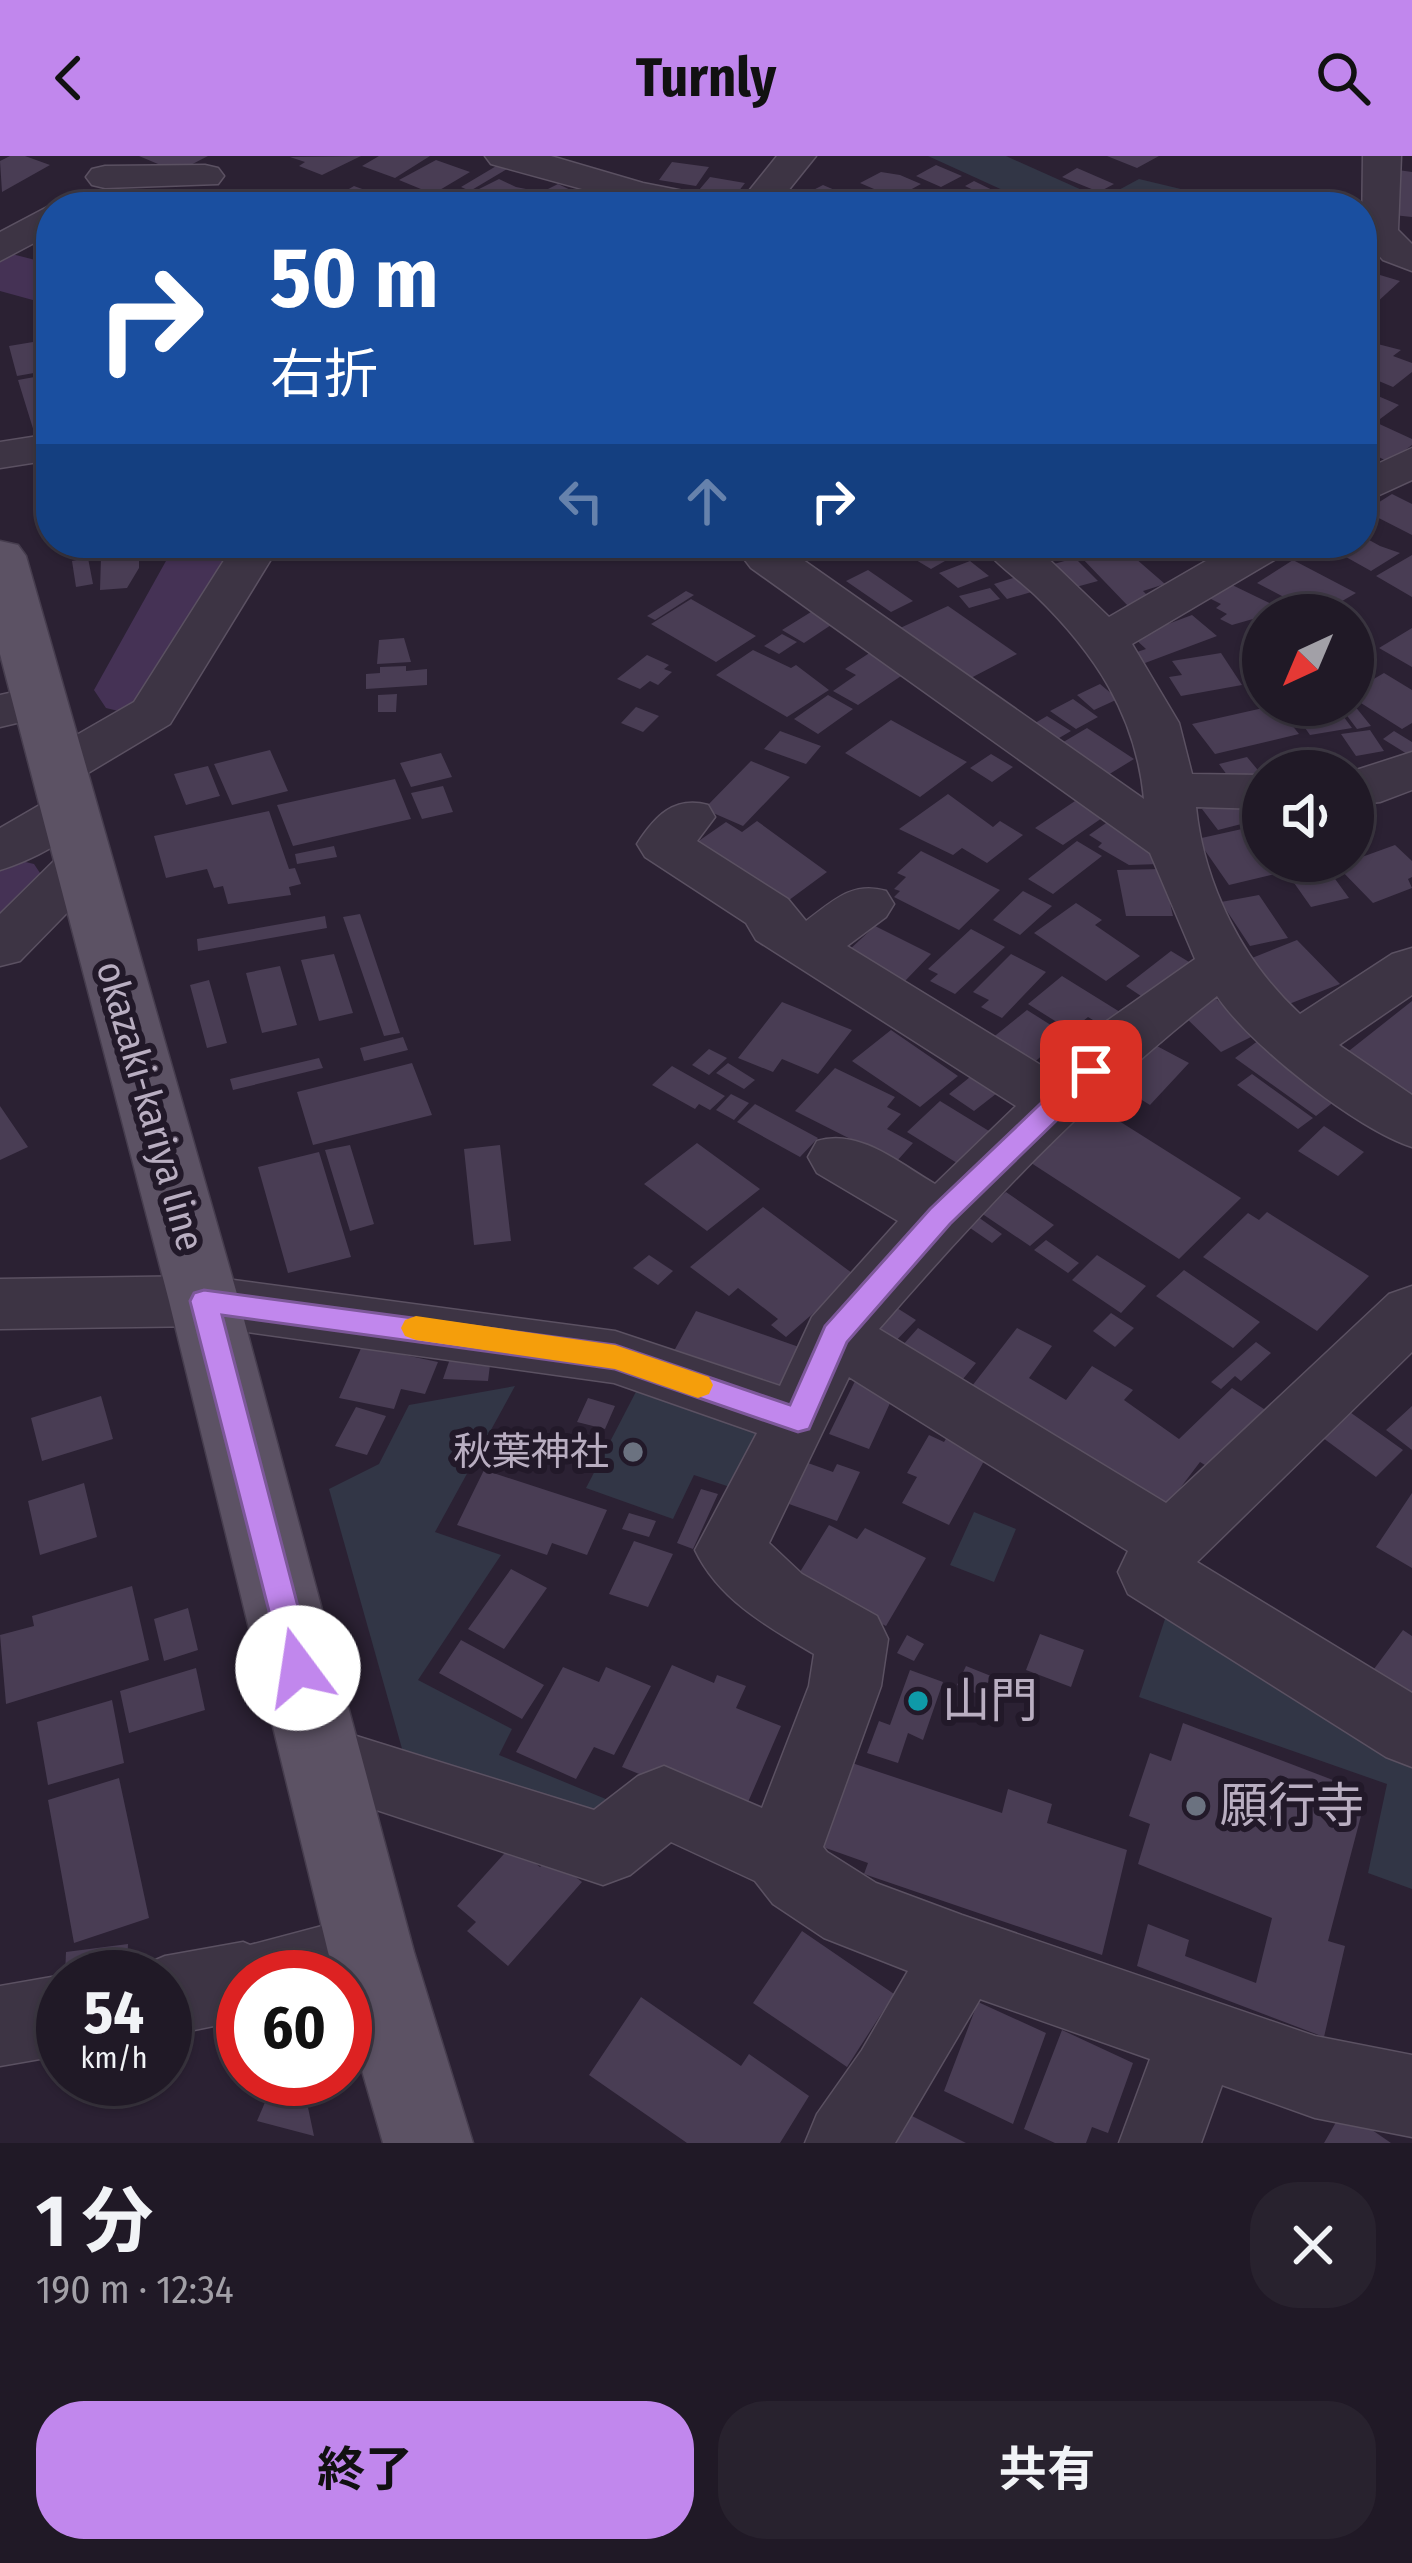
<!DOCTYPE html>
<html lang="ja">
<meta charset="utf-8">
<style>
body{margin:0;font-family:"Fira Sans Condensed","Noto Sans JP",sans-serif;background:#28222e;color:#f1f3f6;height:100vh;display:flex;flex-direction:column;font-size:45px;white-space:nowrap}
*{box-sizing:border-box;margin:0}
p{font-size:39px;color:#a2a0a7}
.icon{flex:none;width:66px;height:66px;fill:none;stroke:currentColor;stroke-width:2;stroke-linecap:round;stroke-linejoin:round}
.map{position:relative;height:1987px;overflow:hidden}
.panel{display:flex;flex-direction:column;background:#201926;flex:1}
.panel>*{flex:none}
.top-card{position:absolute;left:36px;top:36px;width:1341px;height:366px;border-radius:48px;box-shadow:0 3px 9px #0004,0 0 0 3px #3d3843;background:#1a4fa0;color:#fff;overflow:hidden}
.needle{width:78px;rotate:224deg}
.tools{position:absolute;left:1242px;top:438px;display:grid;gap:24px}
.tools a{display:grid;place-items:center;width:132px;height:132px;border-radius:50%;background:#201926;box-shadow:0 3px 9px #0004,0 0 0 3px #3d3843;font-size:60px}
.speed{position:absolute;left:36px;top:1794px;display:flex;gap:24px;font-size:60px;font-weight:700;text-align:center}
.speed>*{display:grid;place-content:center;width:156px;height:156px;border-radius:50%;background:#201926;box-shadow:0 3px 9px #0004,0 0 0 3px #3d3843;line-height:1}
.speed small{font-size:30px;font-weight:400}
.speed .limit{border:18px solid #d22;background:#fff;color:#111}
.pin{position:absolute;display:grid;place-items:center;width:102px;height:102px;color:#fff;margin:-51px;border-radius:24px;box-shadow:0 6px 18px #0006}
.me{position:absolute;width:132px;margin:-66px;rotate:346deg;stroke-linejoin:round;filter:drop-shadow(0 0 9px #0008)}
.turn{display:flex;align-items:center;gap:42px;height:252px;padding:0 36px;font-size:54px}
.turn .icon{width:156px;height:156px;stroke-width:2.5}
.turn b{display:block;font-size:84px;line-height:102px}
.lanes{display:flex;align-items:center;height:114px;padding:0 36px;background:#0003;justify-content:center;gap:60px;direction:ltr}
.lanes .off{opacity:.35}
.round{display:grid;place-items:center;flex:none;width:126px;height:126px;border-radius:48px;background:#28222e}
.headline{display:flex;align-items:center;justify-content:space-between;height:204px;padding:0 36px}
h1{font-size:72px;font-weight:700;line-height:90px}
.cta{display:flex;gap:24px;margin-top:auto;padding:24px 36px}
.cta a{flex:1;height:138px;border-radius:48px;background:#c187ed;color:#111;font-size:48px;font-weight:700;line-height:138px;text-align:center}
.cta a+a{background:#28222e;color:#f1f3f6}
header{display:flex;justify-content:space-between;align-items:center;height:156px;padding:0 36px;background:#c187ed;color:#111;font-size:54px;font-weight:700}
.map>svg:first-child{display:block}
</style>
<header><svg class="icon" aria-label="back" viewBox="0 0 24 24"><path d="M15 5l-7 7 7 7"/></svg>Turnly<svg class="icon" aria-label="search" viewBox="0 0 24 24"><circle cx="10" cy="10" r="6"/><path d="M15 15l6 6"/></svg></header>
<div class="map">
<svg width="1412" height="1987" viewBox="0 0 1412 1987">
<rect width="100%" height="100%" fill="#2b2133"/>
<path fill="#323646" d="M928,0H1006L1102,43L1139,23L1256,51H1040Z
M641,1226L769,1268L739,1334L694,1319L673,1363L586,1332Z
M515,1230L435,1376L501,1399L418,1524L512,1573L499,1599L630,1653L598,1676L408,1614L329,1333L379,1308L409,1249Z
M974,1356L1016,1373L994,1426L950,1409Z
M1173,1439L1412,1591V1733L1368,1717L1387,1628L1139,1541Z"/>
<g fill="none" stroke-linecap="round" stroke-linejoin="round">
<path fill="#453255" fill-rule="evenodd" d="M4,96L51,108V149L0,135V97Z
M176,387H252L164,552L135,559L106,552L94,534Z
M0,700L34,708L48,729L32,753L0,762Z"/>
</g>
<path fill="#493d54" d="M10,0H25L50,9L2,36L0,5Z
M139,0H208L177,16Z
M361,0L322,19L299,10L305,6L290,1Z
M379,0H430L395,22L362,10Z
M1107,0H1159L1137,12Z
M436,4L470,16L433,38L399,24Z
M503,6L512,10L470,35L461,31Z
M672,6L709,11L696,30L659,24Z
M936,9L962,20L941,31L916,20Z
M1077,12L1114,28L1099,36L1062,21Z
M1398,14L1412,16V61L1393,59Z
M881,16L900,19L921,28L888,46L866,37L874,33L860,27Z
M710,21L745,27L735,40L699,34Z
M499,23L516,31L531,34L500,49L473,36Z
M974,25L1027,51H1009L965,30Z
M558,28L577,37L548,51L524,45Z
M823,29L851,41L832,51L788,47Z
M354,30L373,37L356,47L337,40Z
M1380,119L1400,125L1374,149L1362,145V135Z
M45,184L51,214L17,220L9,190Z
M1362,184L1401,194L1393,200L1412,207V216L1393,231L1362,218Z
M51,218V277L35,279L18,224Z
M1378,240L1399,249L1380,263L1362,256Z
M1362,260L1412,283V289L1389,306L1362,293Z
M1392,338L1412,348V379L1365,355Z
M1362,380L1380,390L1400,397L1371,415L1321,387H1362Z
M915,387H943L959,397L931,413L901,395Z
M1120,389L1165,428L1143,435L1151,443L1128,450L1080,400Z
M139,398V412L127,432L100,434L101,401Z
M1412,399V441L1376,420Z
M88,402L93,428L76,431L72,405Z
M1075,402L1098,425L1076,431L1054,408Z
M1293,404L1356,437L1318,459L1257,427Z
M970,405L989,420L958,432L939,417Z
M868,414L913,445L891,456L846,425Z
M1020,420L1035,435L1007,443L994,428Z
M1228,427L1284,454L1232,469L1220,463L1227,458L1216,452L1221,448L1207,441Z
M990,432L1000,443L969,452L959,440Z
M686,435L694,439L655,464L647,460Z
M691,443L756,480L716,506L651,468Z
M948,450L1017,498L967,524L898,473Z
M819,451L840,463L804,487L782,474Z
M1192,459L1217,480L1145,507L1134,497L1146,493L1133,481Z
M1412,472V511L1379,492Z
M782,478L797,486L779,498L764,490Z
M404,482L411,506L377,508L379,484Z
M753,494L791,512L796,509L829,534L787,561L716,519Z
M874,494L910,514L858,549L833,535L856,519L845,513Z
M1221,497L1242,529L1181,540L1169,521L1182,519L1172,505Z
M647,499L669,509L664,513L672,516L658,529L650,525L640,533L617,523Z
M406,510V515L427,513V529L366,533V518L380,517V511Z
M1384,517L1412,534V567L1402,573L1353,542V535Z
M1100,528L1118,543L1094,554L1077,539Z
M397,538L396,556H378V539Z
M828,539L853,553L818,578L794,563Z
M1073,543L1098,561L1076,573L1050,555Z
M1276,549L1299,578L1215,598L1192,568Z
M1289,549H1335L1352,572L1310,579Z
M1339,549H1354L1371,570L1357,573Z
M636,551L659,560L643,576L621,567Z
M1047,560L1071,575L1054,585L1030,570Z
M891,564L967,606L920,641L845,597Z
M1087,572L1134,603L1103,622L1055,591Z
M1370,574L1384,595L1356,600L1341,578Z
M780,575L821,590L806,608L764,593Z
M1394,575L1412,586V601L1383,583Z
M270,594L288,635L232,649L214,608Z
M441,597L452,621L411,631L400,607Z
M991,598L1013,611L992,626L970,612Z
M1247,601L1262,619L1233,627L1219,608Z
M751,605L790,621L743,670L704,653Z
M208,610L220,640L186,649L174,618Z
M395,623L411,663L293,690L277,649Z
M443,630L453,656L422,663L411,637Z
M948,638L993,671L1000,665L1023,679L987,707L962,692L953,699L899,673Z
M1075,645L1102,662L1063,689L1035,672Z
M1236,645L1253,665L1218,674L1202,653Z
M269,655L289,713L295,712L301,728L289,731L291,739L228,748L223,730L214,732L207,713L166,722L154,680Z
M1116,660L1154,684L1160,708L1129,709L1098,691L1102,687L1089,679Z
M757,665L827,716L781,750L690,691L726,666L742,676Z
M1251,671L1263,687V705H1276L1284,716L1229,729L1197,683Z
M1077,685L1102,700L1053,738L1028,723Z
M1395,689L1412,705V721L1408,723L1412,732L1373,747L1337,710Z
M334,690L337,701L297,708L295,698Z
M921,695L1000,734L959,774L894,741L900,735L894,733L906,721L897,717Z
M1162,713L1173,760H1126L1117,714Z
M1330,716L1349,742L1311,751L1292,724Z
M1023,735L1052,750L1020,779L993,764Z
M1259,739L1288,782L1250,790L1221,746Z
M1076,747L1102,764L1095,769L1140,800L1106,825L1034,777Z
M360,758L400,877L384,880L343,761Z
M325,760L327,772L198,795L197,783Z
M875,770L931,798L905,825L848,795Z
M971,773L1005,791L955,838L930,825L938,818L928,813Z
M1297,784L1340,828L1289,848L1247,804Z
M1171,795L1194,809L1147,844L1126,830Z
M334,798L353,857L319,865L301,804Z
M1011,798L1046,816L1002,862L981,851L989,844L973,836Z
M280,810L297,869L262,877L246,817Z
M1062,820L1120,856L1103,870L1088,861L1071,875L1028,848Z
M209,824L227,887L207,892L190,829Z
M1213,840L1255,879L1221,896L1180,856Z
M1412,845V942L1345,898Z
M782,846L852,874L818,918L782,903L773,916L738,902Z
M1027,854L1076,885L1054,903L1045,897L1031,909L991,883Z
M891,874L958,920L920,951L852,905Z
M403,881L408,894L364,905L360,892Z
M1259,884L1340,941L1316,960L1235,902Z
M1155,889L1189,907L1150,949L1137,941L1129,951L1109,940Z
M709,893L727,902L709,919L692,909Z
M319,902L323,912L233,934L230,923Z
M412,907L432,959L313,989L297,936Z
M728,907L755,924L744,933L716,917Z
M672,910L725,940L710,954L699,948L695,953L652,929Z
M835,912L895,941L887,951L901,958L887,973L913,987L896,1006L795,955Z
M975,917L1001,934L974,955L949,938Z
M1252,918L1313,962L1298,973L1237,929Z
M731,938L749,947L734,964L716,954Z
M940,945L989,975L957,1007L907,976Z
M1089,946L1241,1042L1179,1103L1025,1003Z
M755,948L818,982L800,1001L737,966Z
M0,950L28,991L0,1004Z
M1324,970L1364,996L1338,1020L1298,995Z
M697,987L760,1033L707,1075L644,1028Z
M350,989L374,1068L350,1075L325,994Z
M500,989L511,1085L474,1089L464,993Z
M319,996L351,1101L288,1117L258,1011Z
M1006,1036L1054,1069L1030,1090L981,1057Z
M763,1051L856,1120L786,1181L771,1169L778,1163L738,1132L729,1140L690,1111Z
M971,1056L1002,1078L992,1087L960,1065Z
M1267,1056L1369,1120L1317,1175L1203,1101L1248,1057L1259,1064Z
M1046,1084L1079,1107L1068,1117L1034,1094Z
M649,1099L673,1115L658,1129L633,1112Z
M1097,1099L1146,1130L1121,1157L1072,1124Z
M1184,1114L1260,1166L1233,1192L1156,1140Z
M897,1152L916,1164L887,1194L868,1182Z
M696,1155L799,1191L780,1231L674,1195Z
M1111,1157L1134,1172L1115,1191L1093,1175Z
M918,1172L976,1207L954,1234L894,1199Z
M1017,1172L1052,1190L1029,1222L1066,1244L1092,1210L1133,1234L1124,1244L1179,1283L1232,1232L1267,1255L1213,1314L1200,1306L1159,1360L965,1239Z
M1256,1186L1271,1197L1241,1225L1235,1220L1221,1233L1211,1226Z
M362,1190L438,1206L425,1238L401,1233L394,1253L339,1242Z
M452,1197L491,1201L488,1225L443,1223Z
M857,1221L896,1234L869,1293L829,1278Z
M101,1240L113,1283L42,1305L31,1262Z
M588,1242L615,1250L605,1273L577,1266Z
M1412,1250V1294L1386,1274Z
M356,1251L386,1260L367,1299L335,1290Z
M1347,1254L1403,1294L1376,1321L1319,1279Z
M950,1276L990,1294L949,1369L902,1347L917,1321L907,1317L929,1279L944,1286Z
M808,1307L833,1316L837,1308L860,1316L837,1365L789,1348Z
M484,1314L607,1354L587,1399L552,1387L547,1399L457,1369Z
M84,1327L97,1381L40,1399L28,1345Z
M701,1333L718,1338L693,1393L677,1387Z
M1412,1337V1412L1376,1391Z
M629,1357L656,1365L649,1381L622,1373Z
M829,1369L857,1383L865,1372L926,1402L886,1470L795,1424Z
M634,1385L673,1398L648,1451L609,1438Z
M511,1413L547,1432L504,1493L468,1473Z
M132,1430L149,1504L6,1548L0,1479L34,1470L32,1460Z
M188,1452L198,1494L164,1505L154,1463Z
M1403,1474L1412,1480V1544L1371,1517Z
M1040,1478L1084,1494L1071,1531L1026,1514Z
M907,1479L924,1488L914,1505L897,1497Z
M461,1484L544,1529L522,1563L439,1517Z
M672,1509L714,1527L717,1519L746,1530L736,1552L781,1570L742,1660L622,1611Z
M966,1510L991,1520L982,1540L957,1529Z
M563,1511L599,1526L606,1511L651,1530L614,1599L594,1591L576,1623L516,1596Z
M196,1512L205,1554L129,1577L120,1535Z
M910,1514L943,1526L923,1584L908,1577L898,1607L867,1597L879,1565L890,1569Z
M112,1544L124,1607L48,1629L37,1566Z
M1183,1567L1354,1632L1349,1651L1362,1656L1328,1785L1345,1790L1324,1881L1137,1810L1148,1768L1189,1784L1185,1800L1256,1827L1272,1762L1138,1708L1150,1668L1129,1660L1150,1597L1171,1605Z
M834,1601L1002,1657L1008,1633L1052,1648L1047,1667L1127,1694L1102,1799L864,1718L868,1707L806,1685Z
M119,1622L149,1762L74,1787L48,1644Z
M512,1689L540,1711L550,1701L582,1726L508,1810L467,1775L476,1766L457,1750Z
M802,1775L894,1838L847,1911L753,1847Z
M128,1788L127,1811L65,1819L66,1796Z
M641,1841L741,1910L749,1898L809,1940L780,1987H687L589,1919Z
M978,1846L1046,1877L1013,1968L944,1935Z
M1062,1874L1133,1907L1108,1977L1092,1971L1086,1987H1055L1024,1973Z
M275,1923H302L314,1980L257,1965Z
M1343,1954L1391,1987H1324Z
M908,1958L966,1987H896Z"/>
<g fill="none" stroke-linecap="round" stroke-linejoin="round">
<defs>
<path id="minor" d="M485,0H551L643,27L724,43L729,51H648L491,8Z
M777,0H816L775,51H736Z
M1363,0H1401L1398,74L1412,88V115L1383,104L1362,81Z
M205,9L218,12L224,20L218,28L105,32L92,29L86,21L92,13L105,10Z
M51,49L57,51H51V78L0,105V76Z
M51,278V304L0,312V286Z
M1412,292V324L1362,347V315Z
M235,387H281L170,568L78,623L60,628L42,623L34,611L42,599L134,546Z
M732,387H779L1144,643C1136,559 1095,497 1035,439C1017,422 994,407 980,387H1032L1109,461L1237,387H1293L1286,397L1132,488L1179,567L1192,618L1263,619V653L1196,651C1204,729 1243,806 1300,858L1392,798L1412,792V839L1339,889L1412,939V991C1357,974 1249,888 1217,840C1092,938 983,1053 879,1173L1166,1347L1389,1138L1412,1130V1196L1197,1406L1412,1537V1611L1386,1601L1128,1438L1118,1416L1128,1395L849,1221L769,1387L802,1418L877,1460L888,1483L881,1530L823,1691L827,1696L876,1727L962,1759L1315,1880L1412,1899V1981L1315,1962L1222,1929L1201,1987H1119L1150,1903L980,1843L895,1987H805L817,1958L862,1894L908,1815L824,1782L773,1748L755,1725L671,1686L630,1719L603,1729L295,1627L284,1603L295,1579L321,1569L594,1654L638,1620L664,1610L762,1652L809,1530L814,1498C768,1471 719,1444 695,1394L757,1277L614,1227L204,1170L0,1173V1123L204,1120L615,1175L780,1230L812,1161L898,1065L817,1017L808,1001L817,985C859,972 899,1007 935,1028L1016,950L756,784L746,767L645,701L637,688C655,660 674,640 708,649L715,661L697,685L788,743L806,765C833,745 852,725 886,735L894,748L886,761L847,790L1052,916L1104,867L1195,803L1150,697L751,412Z
M41,530L59,535L66,546L59,557L0,571V539Z
M1412,596V634L1380,646L1353,649V615Z
M68,638L86,643L94,655C77,682 30,705 0,714V672L50,643Z
M83,690L102,695L110,708L102,721L20,805L0,810V758L64,695Z
M371,1757L399,1769L410,1796L399,1823L345,1841V1821H243V1864L165,1880V1821H133L137,1812L165,1800L243,1786L250,1789Z
M63,1819L68,1821H63V1899L0,1910V1830Z"/>
<path id="major" d="M0,385L18,389L26,400L239,1145L414,1796L473,1987H383L345,1856V1821H335L328,1796L169,1145L0,498Z"/>
</defs>
<use href="#minor" stroke="#5b5162" stroke-width="3"/>
<use href="#major" stroke="#463d4e" stroke-width="3"/>
<use href="#minor" fill="#3d3444" fill-rule="evenodd"/>
<use href="#major" fill="#5c5264" fill-rule="evenodd"/>
</g>
<path fill="#c187ed" stroke="#7d589a" stroke-width="3" d="M1091,905L1100,908L1104,915L1100,922L950,1068L847,1186L809,1273L798,1276L615,1213L222,1159L314,1512L309,1522L298,1526L286,1522L190,1145L194,1137L204,1134L615,1189L790,1249L825,1170L930,1053L1082,908Z"/>
<path fill="#f59e0b" d="M416,1160L615,1189L709,1221L713,1229L709,1238L698,1242L615,1213L416,1184L405,1180L401,1172L405,1164Z"/>
<g fill="#6b7280" stroke="#221929" stroke-width="4.5">
<circle cx="633" cy="1296" r="12"/>
<circle cx="1196" cy="1650" r="12"/>
</g>
<circle fill="#0f9aa8" stroke="#221929" stroke-width="4.5" cx="918" cy="1545" r="12"/>
<g text-anchor="middle" dominant-baseline="central" stroke-width="12" stroke-linejoin="round" paint-order="stroke">
<g font-size="39" fill="#b9aec1" stroke="#221929">
<text transform="translate(150 950) rotate(74)">okazaki-kariya line</text>
</g>
<g font-size="39" fill="#b9aec1" stroke="#221929" text-anchor="end">
<text x="609" y="1296">秋葉神社</text>
</g>
<g font-size="48" fill="#b9aec1" stroke="#221929" text-anchor="start">
<text x="942" y="1545">山門</text>
<text x="1220" y="1650">願行寺</text>
</g>
</g>
</svg>
<div class="tools">
<a><svg class="needle" viewBox="-14 -14 28 28"><path d="M0-13l5 13h-10z" fill="#e53935"/><path d="M0 13l5-13h-10z" fill="#a2a0a7"/></svg></a>
<a><svg class="icon" aria-label="sound" viewBox="0 0 24 24"><path d="M4 9h4l5-4v14l-5-4H4zM17 9q2 3 0 6"/></svg></a>
</div>
<div class="speed"><div>54<small>km/h</small></div><div class="limit">60</div></div>
<div class="pin" style="left:1091px;top:915px;background:#d93025"><svg class="icon" aria-label="arrive" viewBox="0 0 24 24"><path d="M6 21V4h12l-3 4 3 4H6"/></svg></div>
<svg class="me" style="left:298px;top:1512px" viewBox="-20 -20 40 40"><circle r="19" fill="#fff"/><path d="M0-13L10 11 0 6-10 11z" fill="#c187ed"/></svg>
<div class="top-card">
<div class="turn"><svg class="icon" aria-label="right" viewBox="0 0 24 24"><path d="M7 20v-9h11M14 6l5 5-5 5"/></svg><div><b>50 m</b>右折</div></div>
<div class="lanes"><svg class="icon off" aria-label="left" viewBox="0 0 24 24"><path d="M17 20v-9H6M10 6l-5 5 5 5"/></svg><svg class="icon off" aria-label="ahead" viewBox="0 0 24 24"><path d="M12 20V5M6 11l6-6 6 6"/></svg><svg class="icon" aria-label="right" viewBox="0 0 24 24"><path d="M7 20v-9h11M14 6l5 5-5 5"/></svg></div>
</div>
</div>
<section class="panel">
<div class="headline"><div><h1>1 分</h1><p>190 m · 12:34</p></div><a class="round"><svg class="icon" aria-label="close" viewBox="0 0 24 24"><path d="M6 6l12 12M18 6L6 18"/></svg></a></div>
<div class="cta"><a>終了</a><a>共有</a></div>
</section>
